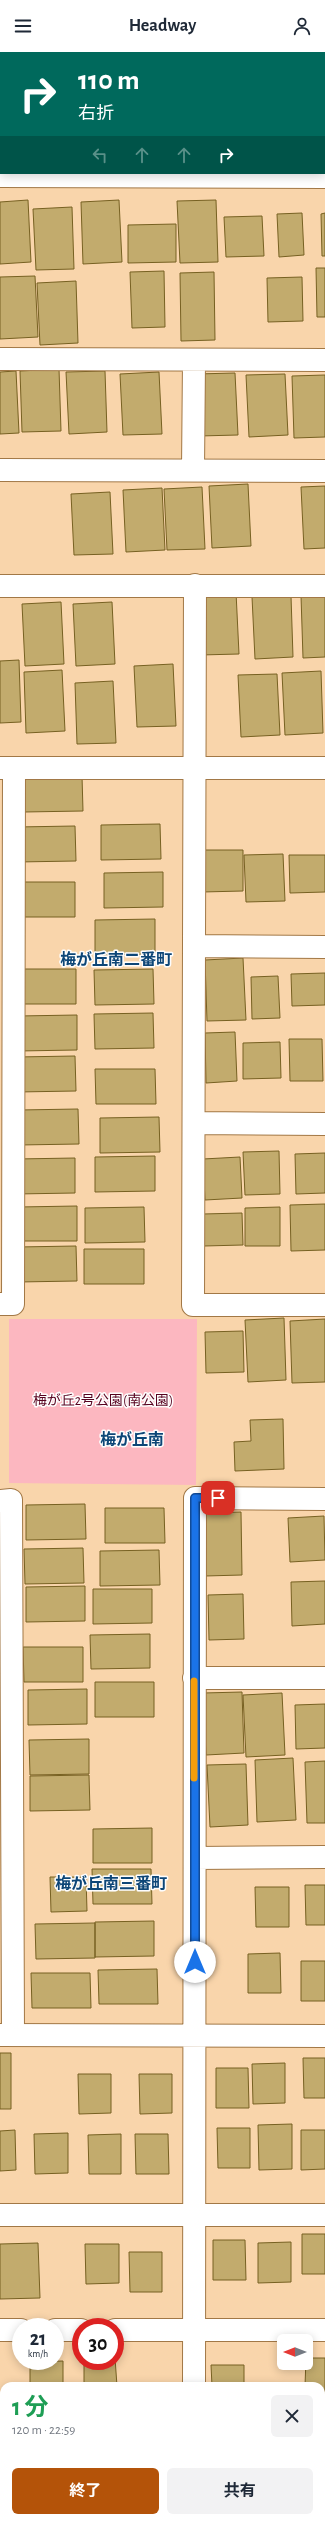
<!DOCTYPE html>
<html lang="ja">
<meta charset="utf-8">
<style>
body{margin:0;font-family:"Alegreya Sans","Noto Sans JP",sans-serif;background:#f2f2f3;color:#1f2937;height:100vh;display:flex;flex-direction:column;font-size:15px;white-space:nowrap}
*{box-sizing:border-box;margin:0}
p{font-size:13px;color:#747a83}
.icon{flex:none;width:22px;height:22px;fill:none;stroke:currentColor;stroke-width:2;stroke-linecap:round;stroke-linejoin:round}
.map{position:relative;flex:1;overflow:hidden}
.details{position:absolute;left:0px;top:2330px;width:325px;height:140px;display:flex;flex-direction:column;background:#fff;border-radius:12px 12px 0 0;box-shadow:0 2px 10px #0003}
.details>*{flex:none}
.hud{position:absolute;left:0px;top:0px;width:325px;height:122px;box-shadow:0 2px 10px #0003;background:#00695c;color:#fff;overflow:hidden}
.needle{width:26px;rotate:270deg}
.controls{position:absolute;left:277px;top:2282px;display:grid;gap:8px}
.controls a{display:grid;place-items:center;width:36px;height:36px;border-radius:6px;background:#fff;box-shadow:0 2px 10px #0003;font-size:20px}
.speed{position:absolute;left:12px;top:2266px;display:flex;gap:8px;font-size:20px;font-weight:700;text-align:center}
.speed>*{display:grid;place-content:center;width:52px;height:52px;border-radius:50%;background:#fff;box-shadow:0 2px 10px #0003;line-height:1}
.speed small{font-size:10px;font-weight:400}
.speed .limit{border:6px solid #d22;background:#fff;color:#111}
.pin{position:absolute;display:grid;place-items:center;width:34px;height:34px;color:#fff;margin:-17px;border-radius:8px;box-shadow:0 2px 6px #0006}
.me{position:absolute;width:44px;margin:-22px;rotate:0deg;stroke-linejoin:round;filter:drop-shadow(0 0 3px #0008)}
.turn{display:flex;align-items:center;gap:14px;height:84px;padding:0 12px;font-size:18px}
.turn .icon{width:52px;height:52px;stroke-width:2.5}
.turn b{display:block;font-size:28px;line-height:34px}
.lanes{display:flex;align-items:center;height:38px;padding:0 12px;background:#0003;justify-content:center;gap:20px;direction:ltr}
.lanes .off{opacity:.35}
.round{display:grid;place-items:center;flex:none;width:42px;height:42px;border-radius:6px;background:#f2f2f3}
.headline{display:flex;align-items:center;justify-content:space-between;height:68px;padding:0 12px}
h1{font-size:24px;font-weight:700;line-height:30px;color:#1e9e55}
.button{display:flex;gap:8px;margin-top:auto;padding:8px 12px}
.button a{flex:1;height:46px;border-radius:6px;background:#b45309;color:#fff;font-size:16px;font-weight:700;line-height:46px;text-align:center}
.button a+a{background:#f2f2f3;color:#1f2937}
header{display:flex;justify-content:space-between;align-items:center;height:52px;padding:0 12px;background:#fff;font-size:18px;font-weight:700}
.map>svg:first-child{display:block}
</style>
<header><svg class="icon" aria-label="menu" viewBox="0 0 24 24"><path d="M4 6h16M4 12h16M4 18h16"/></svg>Headway<svg class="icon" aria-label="person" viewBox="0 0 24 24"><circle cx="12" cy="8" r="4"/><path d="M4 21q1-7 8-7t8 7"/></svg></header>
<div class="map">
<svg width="325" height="2470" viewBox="0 0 325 2470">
<rect width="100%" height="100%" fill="#f9d5ab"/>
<path fill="#fcb7c0" d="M9,1267H197L196,1433L9,1431Z"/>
<path fill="#c2ab6d" stroke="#776122" d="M300,0H325V22L324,1Z
M0,28H1L0,90Z
M324,41H325L324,103Z
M28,148L31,210L0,212V150Z
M119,148L122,210L83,212L81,150Z
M216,148L218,210L180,211L177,149Z
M72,155L74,217L36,218L33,157Z
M302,161L304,203L279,205L277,162Z
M325,161V204H322L321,162Z
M262,164L264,204L226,205L224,165Z
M176,172V210L128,211V173Z
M316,216H325V265H317Z
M164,219L165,275L132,276L130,220Z
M214,220L215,288L181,289L180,221Z
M35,224L38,285L0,287V225Z
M302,225L303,269L268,270L267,226Z
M76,229L78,291L40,293L37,231Z
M59,317L61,379L22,380L20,319Z
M16,319L19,381L0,382V320Z
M105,319L107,380L69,382L66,320Z
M159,320L162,382L123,383L120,322Z
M235,321L238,383L199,384L196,322Z
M285,322L288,383L249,385L246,323Z
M325,323V385L294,386L292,324Z
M248,432L251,494L212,496L209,434Z
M325,434V496L304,497L301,435Z
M202,435L205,497L167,498L164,437Z
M162,436L165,498L126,500L123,438Z
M110,440L113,502L74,503L71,442Z
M236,540L239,602L200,603L198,542Z
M325,543V605L303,606L301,544Z
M291,544L293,605L255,607L252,545Z
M61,550L64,612L25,614L22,552Z
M112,550L115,612L76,614L73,552Z
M19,608L21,670L0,671V609Z
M173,612L176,674L137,675L134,614Z
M62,618L65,679L26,681L24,620Z
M321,619L323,681L285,683L282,621Z
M277,622L280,683L241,685L238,623Z
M113,629L116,691L77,692L75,631Z
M82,724L83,759L24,760L23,725Z
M160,772L161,807L101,808V773Z
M75,774L76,809L17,810L16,775Z
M201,798H243V839L202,840Z
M283,802L285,849L246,850L244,803Z
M289,803H325V840L290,841Z
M163,820V855L104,856V821Z
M16,830H75V865H16Z
M155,867V902L95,903V868Z
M243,906L246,968L207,969L205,908Z
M17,917H76V952H17Z
M153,917L154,952L95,953L94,918Z
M325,921V953L292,954L291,922Z
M278,924L280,966L252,967L251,925Z
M153,961L154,996L95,997L94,962Z
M77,963V998L18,999V964Z
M235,980L237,1029L206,1031L205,981Z
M289,987H322L323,1029H290Z
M280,990L281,1026L243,1027V991Z
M75,1004L76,1039L17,1040L16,1005Z
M95,1017H155L156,1052H96Z
M78,1057L79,1092L19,1093V1058Z
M159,1065L160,1100L100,1101V1066Z
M279,1099L280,1142L245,1143L243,1100Z
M325,1101V1141L296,1142L295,1102Z
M155,1104V1139L95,1140V1105Z
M240,1105L242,1146L205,1148L203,1107Z
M75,1106V1141L16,1142V1107Z
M325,1152V1198L291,1199L290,1153Z
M77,1154V1189H18V1155Z
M144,1155L145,1190L85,1191V1156Z
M280,1155V1194H245V1156Z
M242,1161L243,1193L204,1194L203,1162Z
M76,1194L77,1229L18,1230L17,1195Z
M84,1197H144V1232H84Z
M284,1266L286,1328L248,1330L245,1268Z
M325,1267V1330L292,1331L290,1269Z
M243,1279L244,1320L206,1321L205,1280Z
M283,1367L284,1417L235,1419L234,1390L251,1389L250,1368Z
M85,1452L86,1487L26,1488V1453Z
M105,1456H164L165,1491H105Z
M241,1460L242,1523L205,1524V1461Z
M324,1464L325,1508L290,1510L288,1466Z
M83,1496L84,1531L25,1532L24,1497Z
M159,1498L160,1533L100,1534V1499Z
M325,1529V1572L292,1574L291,1530Z
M85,1534V1569L26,1570V1535Z
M93,1537H152V1571L93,1572Z
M243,1542L244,1587L209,1588L208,1543Z
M150,1582V1616L91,1617L90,1583Z
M23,1595H83V1630H24Z
M95,1630H154V1665H95Z
M87,1637V1672L28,1673V1638Z
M242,1640L244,1701L206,1703L203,1641Z
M282,1641L285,1703L246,1705L243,1643Z
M325,1652V1696L296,1697L295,1653Z
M89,1687V1722L30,1723L29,1688Z
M293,1706L296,1768L257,1770L255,1708Z
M325,1709V1771H307L305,1710Z
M246,1712L248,1773L210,1775L207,1713Z
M89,1723L90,1758L30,1759V1724Z
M152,1776V1811H93V1777Z
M92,1817H151L152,1852H93Z
M50,1825H86L87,1859L51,1860Z
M305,1833H325V1873H306Z
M255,1835H289V1875H256Z
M154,1869V1904L95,1905V1870Z
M95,1871V1906L36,1907L35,1872Z
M280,1901L281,1941H248V1902Z
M301,1909H325V1949H301Z
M157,1917L158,1952H99L98,1918Z
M31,1921H90L91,1956H32Z
M0,2001H11V2057H0Z
M303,2006H325V2046H304Z
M285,2011V2051L253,2052L252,2012Z
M216,2016H248L249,2056H216Z
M78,2022H111V2061L79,2062Z
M139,2022H172V2061L140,2062Z
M292,2072V2117L259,2118L258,2073Z
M217,2076H250V2116H218Z
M15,2078L16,2118L0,2119V2079Z
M301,2078H325V2117L301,2118Z
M68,2081V2121L35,2122L34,2082Z
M121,2082V2122H89L88,2083Z
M135,2082H168L169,2122H136Z
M302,2182H325V2222H302Z
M213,2188H245L246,2228H213Z
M291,2190V2230L258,2231V2191Z
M38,2191L40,2246L0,2247V2192Z
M85,2192H119V2231L86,2232Z
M129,2200H162V2240H130Z
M115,2306L117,2334H84V2309H115Z
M306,2306H325V2345H321V2334H305Z
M63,2309V2334H30V2310Z
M211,2313H244V2334H212Z
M0,2432H4V2466H16V2470H0Z"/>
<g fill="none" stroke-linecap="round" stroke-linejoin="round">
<defs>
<path id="minor" d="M0,124L325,125
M0,307L325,308
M193,417L194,309
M0,418L325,419
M195,533L193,1253H325
M0,534H325
M0,716H325
M194,894L325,895
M194,1071L325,1072
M0,1252H13L14,716
M0,1449L11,1448L13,1983
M194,1626H325
M195,1806L325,1805
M0,1983L325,1984
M0,2163H325
M0,2278H21
M55,2278H81
M115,2278H325
M194,2334L195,1446L325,1447
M0,2391H4
M321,2392H325
M194,2470V2466"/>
</defs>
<use href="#minor" stroke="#a27846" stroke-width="24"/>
<use href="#minor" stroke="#fff" stroke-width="22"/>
</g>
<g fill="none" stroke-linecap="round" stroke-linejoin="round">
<defs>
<path id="route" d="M195,1910V1446H218"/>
</defs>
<use href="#route" stroke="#114b97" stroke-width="10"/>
<use href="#route" stroke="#1a73e8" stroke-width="7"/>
<path stroke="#f59e0b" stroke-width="7" d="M194,1629V1726"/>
</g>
<g text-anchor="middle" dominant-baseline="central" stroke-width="3" stroke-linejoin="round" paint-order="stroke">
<g font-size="14" fill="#57021f" stroke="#fdfdfd">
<text x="103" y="1349">梅が丘2号公園(南公園)</text>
</g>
<g font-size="16" font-weight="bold" fill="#0d4677" stroke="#fdfdfd">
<text x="116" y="908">梅が丘南二番町</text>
<text x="132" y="1388">梅が丘南</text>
<text x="111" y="1832">梅が丘南三番町</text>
</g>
</g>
</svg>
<div class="controls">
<a><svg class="needle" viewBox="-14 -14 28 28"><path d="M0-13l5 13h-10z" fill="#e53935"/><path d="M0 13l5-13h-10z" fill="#747a83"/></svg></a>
</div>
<div class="speed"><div>21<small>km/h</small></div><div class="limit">30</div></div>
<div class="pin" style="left:218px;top:1446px;background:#d93025"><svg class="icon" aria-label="arrive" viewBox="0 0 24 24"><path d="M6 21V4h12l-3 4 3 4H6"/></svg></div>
<svg class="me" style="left:195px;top:1910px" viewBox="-20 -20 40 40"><circle r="19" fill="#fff"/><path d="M0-13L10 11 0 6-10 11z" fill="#1a73e8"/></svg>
<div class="hud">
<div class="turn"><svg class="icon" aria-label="right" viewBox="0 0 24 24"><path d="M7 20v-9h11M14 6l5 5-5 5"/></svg><div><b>110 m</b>右折</div></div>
<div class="lanes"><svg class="icon off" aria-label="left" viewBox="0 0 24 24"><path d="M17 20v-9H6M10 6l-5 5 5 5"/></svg><svg class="icon off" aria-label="ahead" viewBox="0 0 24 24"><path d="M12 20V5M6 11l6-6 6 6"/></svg><svg class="icon off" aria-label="ahead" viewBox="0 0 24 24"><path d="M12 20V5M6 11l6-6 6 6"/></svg><svg class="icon" aria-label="right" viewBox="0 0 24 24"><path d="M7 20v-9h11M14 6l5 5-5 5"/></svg></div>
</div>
<section class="details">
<div class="headline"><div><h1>1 分</h1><p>120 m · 22:59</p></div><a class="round"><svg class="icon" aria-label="close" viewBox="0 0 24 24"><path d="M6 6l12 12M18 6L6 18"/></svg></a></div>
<div class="button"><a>終了</a><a>共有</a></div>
</section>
</div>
